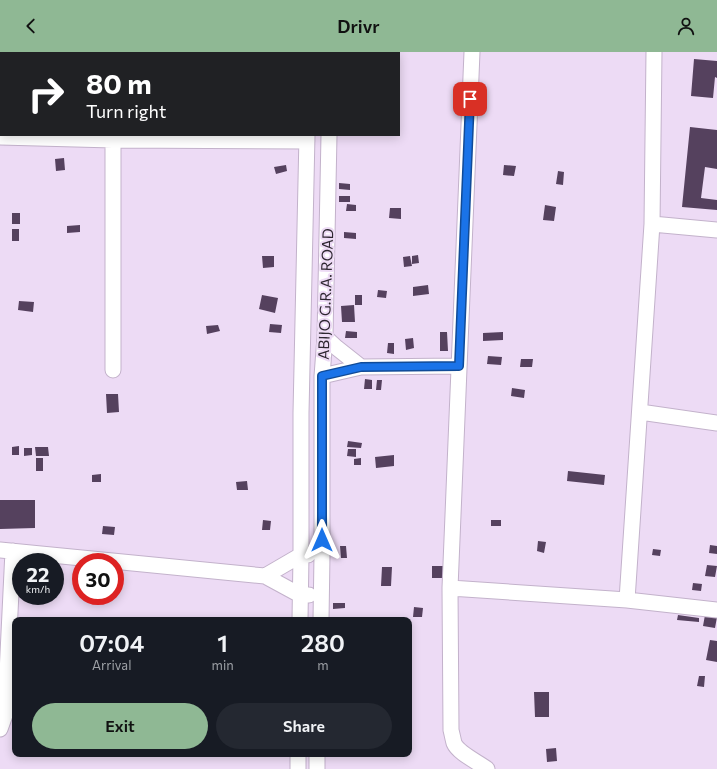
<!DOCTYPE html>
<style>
body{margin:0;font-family:Commissioner,sans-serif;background:#242831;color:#f1f3f6;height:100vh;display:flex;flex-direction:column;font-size:15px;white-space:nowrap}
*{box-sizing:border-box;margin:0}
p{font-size:13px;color:#9ea1a6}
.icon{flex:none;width:22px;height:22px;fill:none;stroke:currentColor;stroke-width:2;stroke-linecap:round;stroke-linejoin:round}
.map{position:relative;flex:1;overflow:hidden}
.side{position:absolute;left:12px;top:565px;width:400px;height:140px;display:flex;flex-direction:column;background:#171b24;border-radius:8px;box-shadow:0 2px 10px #0003}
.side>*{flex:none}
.hud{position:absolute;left:0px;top:0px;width:400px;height:84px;box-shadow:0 2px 10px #0003;background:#202124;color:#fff;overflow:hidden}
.speed{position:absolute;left:12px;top:501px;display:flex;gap:8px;font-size:20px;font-weight:700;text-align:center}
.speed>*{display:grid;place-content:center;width:52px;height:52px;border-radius:50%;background:#171b24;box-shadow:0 2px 10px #0003;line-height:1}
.speed small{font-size:10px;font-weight:400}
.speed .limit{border:6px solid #d22;background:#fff;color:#111}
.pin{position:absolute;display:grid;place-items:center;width:34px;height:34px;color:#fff;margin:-17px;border-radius:8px;box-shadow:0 2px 6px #0006}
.me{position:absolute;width:44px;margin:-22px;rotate:0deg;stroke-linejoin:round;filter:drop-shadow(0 0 3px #0008)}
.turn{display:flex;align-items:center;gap:14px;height:84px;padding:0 20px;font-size:18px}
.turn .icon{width:52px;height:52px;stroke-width:2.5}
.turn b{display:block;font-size:28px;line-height:34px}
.eta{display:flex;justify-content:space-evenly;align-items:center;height:68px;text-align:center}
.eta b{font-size:24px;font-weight:600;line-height:28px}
.cta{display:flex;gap:8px;margin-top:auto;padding:8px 20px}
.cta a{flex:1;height:46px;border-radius:24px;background:#8fb894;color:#111;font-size:16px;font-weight:600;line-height:46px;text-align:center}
.cta a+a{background:#242831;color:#f1f3f6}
header{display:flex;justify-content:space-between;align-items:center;height:52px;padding:0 20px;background:#8fb894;color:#111;font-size:18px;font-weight:600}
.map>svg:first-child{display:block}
</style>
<header><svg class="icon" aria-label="back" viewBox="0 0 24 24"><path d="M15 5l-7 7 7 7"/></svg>Drivr<svg class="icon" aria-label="person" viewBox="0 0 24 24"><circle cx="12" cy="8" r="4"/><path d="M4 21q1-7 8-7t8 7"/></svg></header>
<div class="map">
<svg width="717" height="717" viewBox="0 0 717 717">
<rect width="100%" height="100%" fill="#eddbf5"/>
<path fill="#55415e" d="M694,7L717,9V26L715,25L713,46L691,44Z
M690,75L717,78V117L705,115L701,146L717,148V158L682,155Z
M64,106L65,118L56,119L55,107Z
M286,113L287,119L276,122L274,115Z
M504,113L516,114L514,124L503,123Z
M558,119L564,120L563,133L556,132Z
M339,131L350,132V138L339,137Z
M339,144H350V150H339Z
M347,152L356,153V159H346Z
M545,153L556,155L554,169L543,168Z
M390,156H401V167L389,166Z
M12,161H20V172H12Z
M80,173V180L67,181V174Z
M12,177H19V189H12Z
M344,180L356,181V187L344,186Z
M418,203L419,211L412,212V204Z
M262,204H274V215L263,216Z
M410,204L412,214L404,215L403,205Z
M428,233L429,242L413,244V235Z
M378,238L387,239L386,246L377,245Z
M262,243L278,246L275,261L259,257Z
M355,243H362V253H355Z
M19,249L34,250L33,260L18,258Z
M354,253L355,270H342L341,254Z
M270,272L282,273L281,281L269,280Z
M218,273L220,279L207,282L206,274Z
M346,279L357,280V286H345Z
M440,280H447L448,299H440Z
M503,280V288L483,289V281Z
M413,286L414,296L406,298L405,287Z
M388,291H394V302L387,301Z
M488,304L502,305L501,313L487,312Z
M521,307H533L532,315H520Z
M365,327L372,328V337H364Z
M377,328H382L381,338H376Z
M512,336L525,338L524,346L511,344Z
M106,342H118L119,360L107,361Z
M348,389L362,391L361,396L347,395Z
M19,394V403H12V395Z
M35,395H48L49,404H36Z
M24,396H32V403L24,404Z
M348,397H356V405L347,404Z
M394,403V414L376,416L375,405Z
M36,406H43V419H36Z
M361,406V413H354V407Z
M568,419L605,423L604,433L567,429Z
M101,422V430H92V423Z
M247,429L248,438H237L236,430Z
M0,448H35V476L0,477Z
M263,468L271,469L270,478H262Z
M491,468H501V474H491Z
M103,474L115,475L114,483L102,482Z
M538,489L546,490L544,501L537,499Z
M710,493L717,494V502L709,501Z
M340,494H346L347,506H341Z
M653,497L661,498L660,504L652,503Z
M707,513L717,514L715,525L705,524Z
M432,514H446V526H432Z
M382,515H392L391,534H381Z
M693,531L702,532L701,539L692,538Z
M333,551H345V556L333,557Z
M414,555L423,556L422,565H413Z
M678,563L699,566V570L677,568Z
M705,563L717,565L715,576L703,574Z
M710,588L717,589V610L706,608Z
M699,624H705L704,635L697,634Z
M534,640H549V665H535Z
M556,696L557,709L547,710L546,697Z"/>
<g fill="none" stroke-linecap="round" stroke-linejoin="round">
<defs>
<path id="street" d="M472,0L450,536L451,678C452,682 453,687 454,691C458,701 478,710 487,717
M307,1V0
M330,1V0
M0,85L113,88L307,89
M113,88V318
M652,172L717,178
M325,285L337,296L361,315
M322,324L361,315L459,314
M640,360L717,371
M0,498L265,524L300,543H309
M265,524L301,503H308
M450,536L627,548L717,558
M627,548L652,172L654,0
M300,568L301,503V361L307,83
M321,568L322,503V324L325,285L329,83
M0,677L5,663L13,499
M298,717V702
M317,717V702"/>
</defs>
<use href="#street" stroke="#c3b2cb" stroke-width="17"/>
<use href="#street" stroke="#fff" stroke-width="15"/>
</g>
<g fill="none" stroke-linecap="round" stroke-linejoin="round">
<defs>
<path id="route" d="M322,488V324L361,315L459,314L470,47"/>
</defs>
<use href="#route" stroke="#114b97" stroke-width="10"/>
<use href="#route" stroke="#1a73e8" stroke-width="7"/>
</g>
<g text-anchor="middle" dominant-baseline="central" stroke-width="4" stroke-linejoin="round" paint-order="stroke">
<g font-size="15" fill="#2e2731" stroke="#eddbf5">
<text transform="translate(325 242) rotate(-88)">ABIJO G.R.A. ROAD</text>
</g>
</g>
</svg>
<div class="speed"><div>22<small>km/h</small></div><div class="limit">30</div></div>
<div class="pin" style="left:470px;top:47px;background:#d93025"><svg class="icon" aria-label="arrive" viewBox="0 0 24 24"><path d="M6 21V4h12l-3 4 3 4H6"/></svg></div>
<svg class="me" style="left:322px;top:488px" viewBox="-20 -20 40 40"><path d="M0-17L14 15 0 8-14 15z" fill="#1a73e8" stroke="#fff" stroke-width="4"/></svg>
<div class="hud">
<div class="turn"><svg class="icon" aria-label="right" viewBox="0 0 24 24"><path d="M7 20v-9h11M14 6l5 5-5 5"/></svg><div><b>80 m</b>Turn right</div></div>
</div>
<section class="side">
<div class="eta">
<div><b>07:04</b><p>Arrival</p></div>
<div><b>1</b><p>min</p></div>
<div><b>280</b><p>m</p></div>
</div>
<div class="cta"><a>Exit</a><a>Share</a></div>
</section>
</div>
